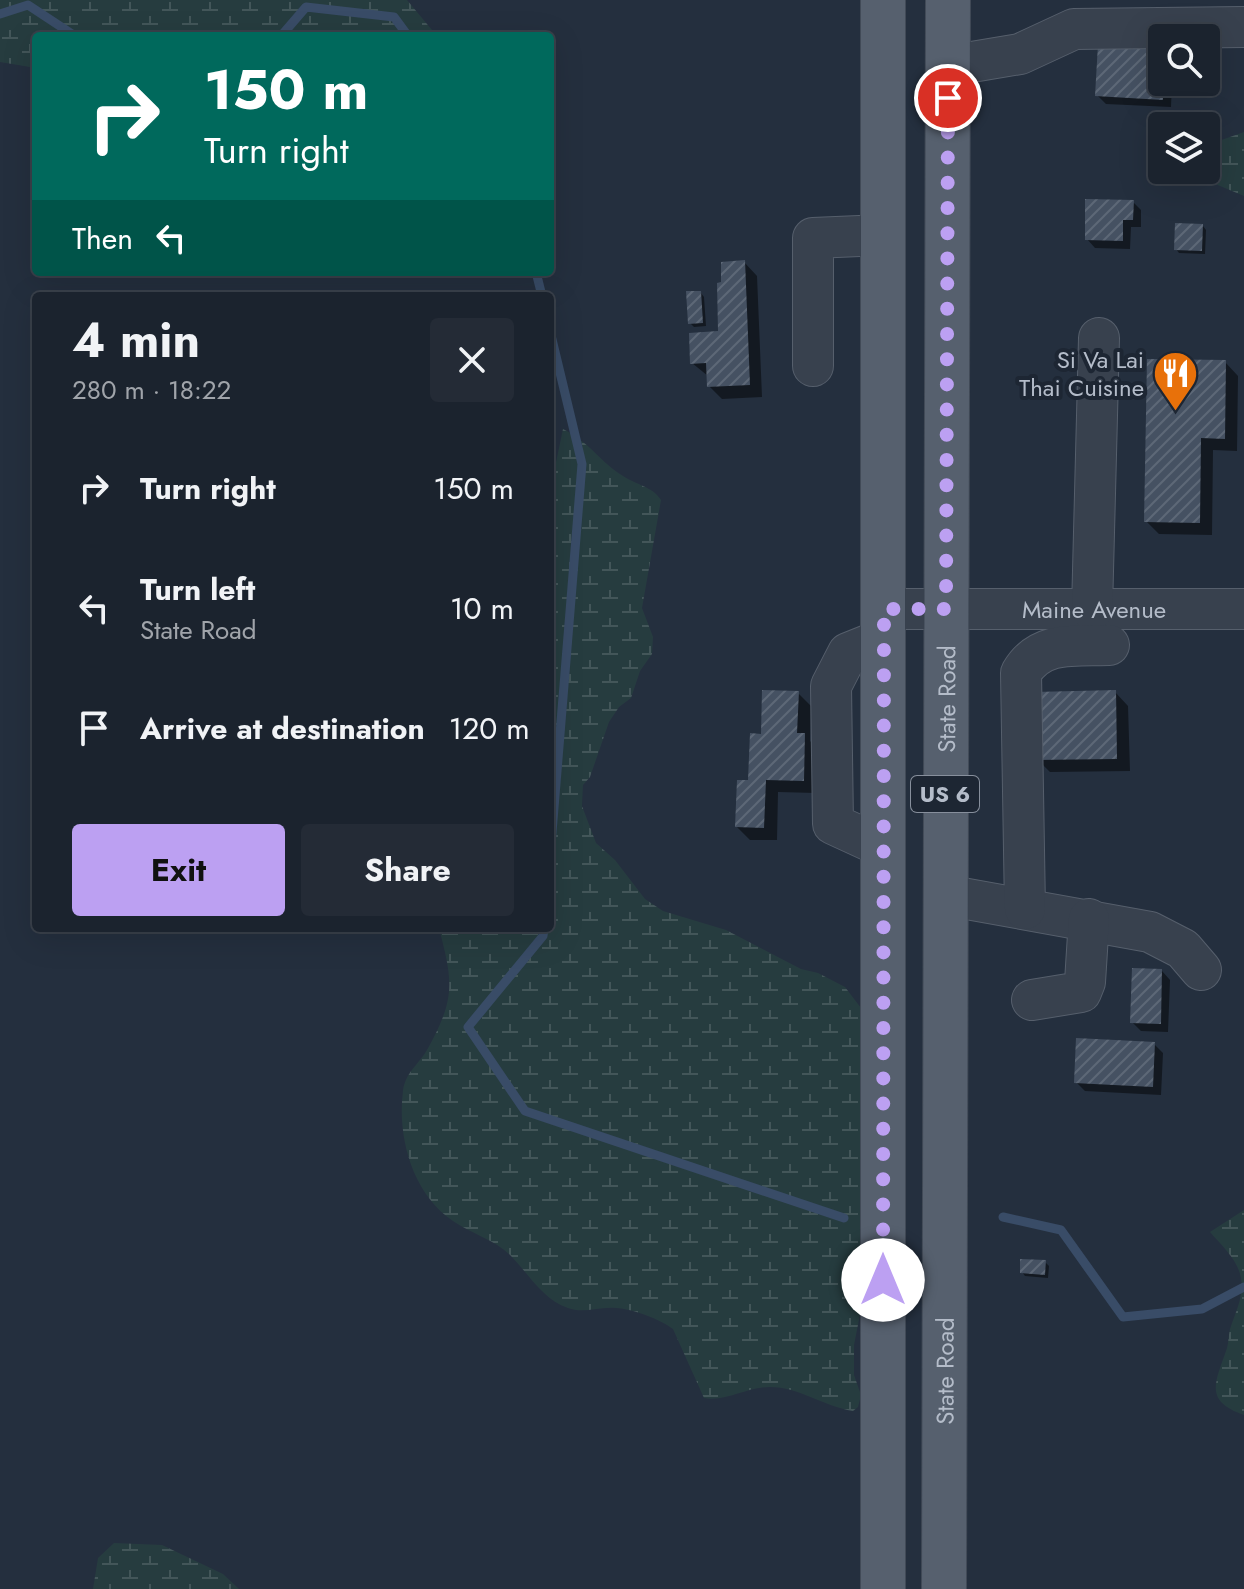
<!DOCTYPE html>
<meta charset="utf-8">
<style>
body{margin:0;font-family:Jost,sans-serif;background:#242b36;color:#f1f3f6;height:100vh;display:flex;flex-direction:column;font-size:30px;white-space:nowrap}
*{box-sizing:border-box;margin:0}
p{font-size:26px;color:#a0a4aa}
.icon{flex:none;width:44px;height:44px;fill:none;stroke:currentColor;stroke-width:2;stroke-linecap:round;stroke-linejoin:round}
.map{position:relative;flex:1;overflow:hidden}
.drawer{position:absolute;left:32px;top:292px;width:522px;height:640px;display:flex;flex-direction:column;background:#1b232e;border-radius:8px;box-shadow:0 8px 32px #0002,0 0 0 2px #39404a}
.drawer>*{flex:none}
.hud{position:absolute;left:32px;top:32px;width:522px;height:244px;border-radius:8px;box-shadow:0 8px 32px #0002,0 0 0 2px #39404a;background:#00695c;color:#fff;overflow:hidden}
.tools{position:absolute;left:1148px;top:24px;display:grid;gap:16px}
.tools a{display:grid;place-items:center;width:72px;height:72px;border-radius:8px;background:#1b232e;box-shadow:0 8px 32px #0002,0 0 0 2px #39404a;font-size:40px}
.pin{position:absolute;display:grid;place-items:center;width:68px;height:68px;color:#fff;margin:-34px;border:4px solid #fff;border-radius:50%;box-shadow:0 2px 8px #0007}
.me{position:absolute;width:88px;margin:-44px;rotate:0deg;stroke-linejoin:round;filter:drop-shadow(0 0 6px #0008)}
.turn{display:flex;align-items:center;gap:28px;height:168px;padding:0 40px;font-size:36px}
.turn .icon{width:104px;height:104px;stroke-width:2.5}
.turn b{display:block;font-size:56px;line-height:68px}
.then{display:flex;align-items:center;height:76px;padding:0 40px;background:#0003;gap:16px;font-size:30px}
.round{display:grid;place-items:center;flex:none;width:84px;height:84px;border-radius:8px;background:#242b36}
.head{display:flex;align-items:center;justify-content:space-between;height:136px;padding:0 40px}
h1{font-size:48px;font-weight:700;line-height:60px}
.cta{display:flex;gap:16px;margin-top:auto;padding:16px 40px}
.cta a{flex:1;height:92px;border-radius:8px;background:#bca0f2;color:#111;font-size:32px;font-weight:700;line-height:92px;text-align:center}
.cta a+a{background:#242b36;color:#f1f3f6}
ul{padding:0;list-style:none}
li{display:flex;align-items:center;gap:24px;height:120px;padding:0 40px}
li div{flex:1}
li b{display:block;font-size:30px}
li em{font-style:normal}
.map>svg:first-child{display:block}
</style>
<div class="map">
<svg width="1244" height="1589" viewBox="0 0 1244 1589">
<defs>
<pattern id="wetland-marsh" width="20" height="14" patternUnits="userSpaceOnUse" patternTransform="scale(2)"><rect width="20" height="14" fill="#263c3f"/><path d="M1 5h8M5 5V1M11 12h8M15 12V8" fill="none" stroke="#435659"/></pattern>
<pattern id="building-hatch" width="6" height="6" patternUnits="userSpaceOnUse" patternTransform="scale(2)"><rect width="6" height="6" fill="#455162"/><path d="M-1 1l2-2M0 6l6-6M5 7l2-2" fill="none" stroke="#5d6877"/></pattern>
</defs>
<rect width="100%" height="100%" fill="#242f3e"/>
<path fill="url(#wetland-marsh)" d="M0,0H407L437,36H36V68L0,62Z
M1244,132V196L1213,183L1206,159L1213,143Z
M563,429C592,444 600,462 623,476C636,485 652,486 661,500L642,608L653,637L652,654L640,671L631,698L619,707L609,722L590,777L583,785L582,806L596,843L615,860L645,899L663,911L726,930L801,969L818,973L845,987L864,1012L868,1043L861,1097L878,1223L854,1345V1375L861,1395L858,1407L853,1411C823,1406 799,1387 770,1387C746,1387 727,1402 704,1398L673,1329C660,1319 633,1309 616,1308C600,1306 584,1314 568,1308C543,1300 528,1273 510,1255C495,1240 470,1233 453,1221C412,1194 397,1136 403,1091C405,1073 419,1064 427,1050C456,998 453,982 439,928H550V491Z
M1244,1210V1415C1204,1401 1215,1383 1226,1351C1229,1344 1228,1334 1231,1326C1236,1311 1244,1296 1241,1278C1238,1260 1222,1246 1210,1232Z
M114,1543L162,1545L223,1574L239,1589H93L98,1558Z"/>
<path fill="#0007" d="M1162,82H1172L1171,107L1106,104L1097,95Z
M1133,202L1141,210V227H1131L1130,249L1095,248L1087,239Z
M1203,226L1206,230L1205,254L1179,253L1176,249Z
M744,262L757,276L762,397L722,399L709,386L708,376L692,363L720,333Z
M701,293L704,297L706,326L694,327L690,323Z
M1225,362L1238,376L1237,451L1213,450L1212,535L1159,534L1146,521Z
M1115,692L1128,706L1130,771L1050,772L1037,759Z
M798,693L811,706L810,741L817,748L816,793L778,792L777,840H750L737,827L763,736Z
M1162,971L1170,980L1168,1032L1141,1031L1132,1022Z
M1154,1044L1163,1053L1161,1095L1085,1091L1076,1082Z
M1045,1262L1049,1266L1048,1278L1025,1276L1022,1272Z"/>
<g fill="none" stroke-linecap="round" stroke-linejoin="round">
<path stroke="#394c67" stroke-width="9" d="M0,14L28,5L75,36
M281,36L306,7L394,17L408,36
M536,272L542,296
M550,331L582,464L550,857
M544,928L543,936L468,1027L525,1111L844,1218
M1003,1217L1061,1230L1123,1317L1202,1309L1244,1287"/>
</g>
<path fill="url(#building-hatch)" d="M1098,44L1162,47L1163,100L1095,96Z
M1085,199L1134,200L1133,220H1123V241L1085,240Z
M1175,223L1203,224L1202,251L1174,250Z
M745,260L750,385L707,387L706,363L690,364L689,333L718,331L717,283L721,282V262Z
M686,291H701L703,323L688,324Z
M1147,359L1226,360L1225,439L1201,438L1200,523L1144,522Z
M762,690L799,691L797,733H805L804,781L766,780L764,828L735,827L737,780H748L750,733L761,734Z
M1116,690L1117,759L1035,760L1034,692Z
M1132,968L1162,969L1161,1024L1130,1023Z
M1076,1038L1155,1042L1153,1087L1074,1083Z
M1020,1259L1046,1260L1045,1275L1020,1273Z"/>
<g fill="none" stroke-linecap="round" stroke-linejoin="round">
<defs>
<g id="minor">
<path d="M948,66L1020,54L1074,29L1244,27"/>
<path d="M813,366V238L883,235"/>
<path id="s1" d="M884,609H1244"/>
<path d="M1092,610L1099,338"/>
<path d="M883,639L848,653L831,686L833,824L883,847"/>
<path d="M945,895L1150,932L1183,949L1201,970"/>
<path d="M1025,909L1021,673C1040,640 1076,646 1109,645"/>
<path d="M1032,1000L1081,992L1085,982L1089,919"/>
</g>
<g id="major">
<path d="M883,0V1589"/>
<path id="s2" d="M944,1589L948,0"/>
</g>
</defs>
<use href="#minor" stroke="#565f6c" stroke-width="42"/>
<use href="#major" stroke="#414a57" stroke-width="46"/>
<use href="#minor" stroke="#38414e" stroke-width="40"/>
<use href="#major" stroke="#56606e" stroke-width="44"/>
</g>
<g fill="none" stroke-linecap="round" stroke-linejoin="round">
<path stroke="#bca0f2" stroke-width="14" stroke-dasharray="0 25.2" d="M883,1280L884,609H946L948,98"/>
</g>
<defs>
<symbol id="restaurant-pin" viewBox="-11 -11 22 30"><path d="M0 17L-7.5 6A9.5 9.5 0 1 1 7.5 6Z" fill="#e8710a" stroke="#1d2633"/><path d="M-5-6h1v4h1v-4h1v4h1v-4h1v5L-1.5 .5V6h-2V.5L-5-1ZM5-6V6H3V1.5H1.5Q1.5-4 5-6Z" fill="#fff"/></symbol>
</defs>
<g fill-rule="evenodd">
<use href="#restaurant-pin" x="1150" y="348" width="51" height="69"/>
</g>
<g text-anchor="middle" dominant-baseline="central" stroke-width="8" stroke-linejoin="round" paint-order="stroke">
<rect fill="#1d2633" stroke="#878f9c" stroke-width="2" x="911" y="776" width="68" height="36" rx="6"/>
<g font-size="22" font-weight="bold" fill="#b4bcc9">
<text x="945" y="794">US 6</text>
</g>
<g font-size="24" fill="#b4bcc9" stroke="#1d2633" text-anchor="end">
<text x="1144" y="359">Si Va Lai<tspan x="1144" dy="28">Thai Cuisine</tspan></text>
</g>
<g font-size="24" fill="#b4bcc9" stroke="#1d2633">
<text stroke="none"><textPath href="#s1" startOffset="210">Maine Avenue</textPath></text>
<text stroke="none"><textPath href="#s2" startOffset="890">State Road</textPath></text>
<text stroke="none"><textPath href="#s2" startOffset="218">State Road</textPath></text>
</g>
</g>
</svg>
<div class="tools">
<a><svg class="icon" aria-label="search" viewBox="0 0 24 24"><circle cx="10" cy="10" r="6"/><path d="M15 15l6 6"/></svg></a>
<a><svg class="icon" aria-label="layers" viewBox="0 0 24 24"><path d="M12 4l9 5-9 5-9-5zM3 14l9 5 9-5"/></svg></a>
</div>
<div class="pin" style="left:948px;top:98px;background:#d93025"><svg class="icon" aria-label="arrive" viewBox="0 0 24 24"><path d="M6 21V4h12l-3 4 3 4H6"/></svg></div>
<svg class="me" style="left:883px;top:1280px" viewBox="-20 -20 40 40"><circle r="19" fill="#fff"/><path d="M0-13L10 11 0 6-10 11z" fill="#bca0f2"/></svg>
<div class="hud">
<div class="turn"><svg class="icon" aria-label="right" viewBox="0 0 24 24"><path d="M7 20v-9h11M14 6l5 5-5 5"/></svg><div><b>150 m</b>Turn right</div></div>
<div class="then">Then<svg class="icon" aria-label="left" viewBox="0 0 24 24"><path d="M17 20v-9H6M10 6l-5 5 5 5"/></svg></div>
</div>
<section class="drawer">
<div class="head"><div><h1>4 min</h1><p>280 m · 18:22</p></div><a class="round"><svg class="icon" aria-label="close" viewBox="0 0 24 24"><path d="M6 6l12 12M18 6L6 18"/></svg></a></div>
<ul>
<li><svg class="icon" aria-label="right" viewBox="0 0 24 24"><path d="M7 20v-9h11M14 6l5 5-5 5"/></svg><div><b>Turn right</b></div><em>150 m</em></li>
<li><svg class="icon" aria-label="left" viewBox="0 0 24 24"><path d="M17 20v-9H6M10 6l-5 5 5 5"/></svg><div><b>Turn left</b><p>State Road</p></div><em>10 m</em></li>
<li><svg class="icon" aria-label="arrive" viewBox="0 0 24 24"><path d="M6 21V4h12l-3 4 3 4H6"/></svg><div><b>Arrive at destination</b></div><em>120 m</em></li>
</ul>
<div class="cta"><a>Exit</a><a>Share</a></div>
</section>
</div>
